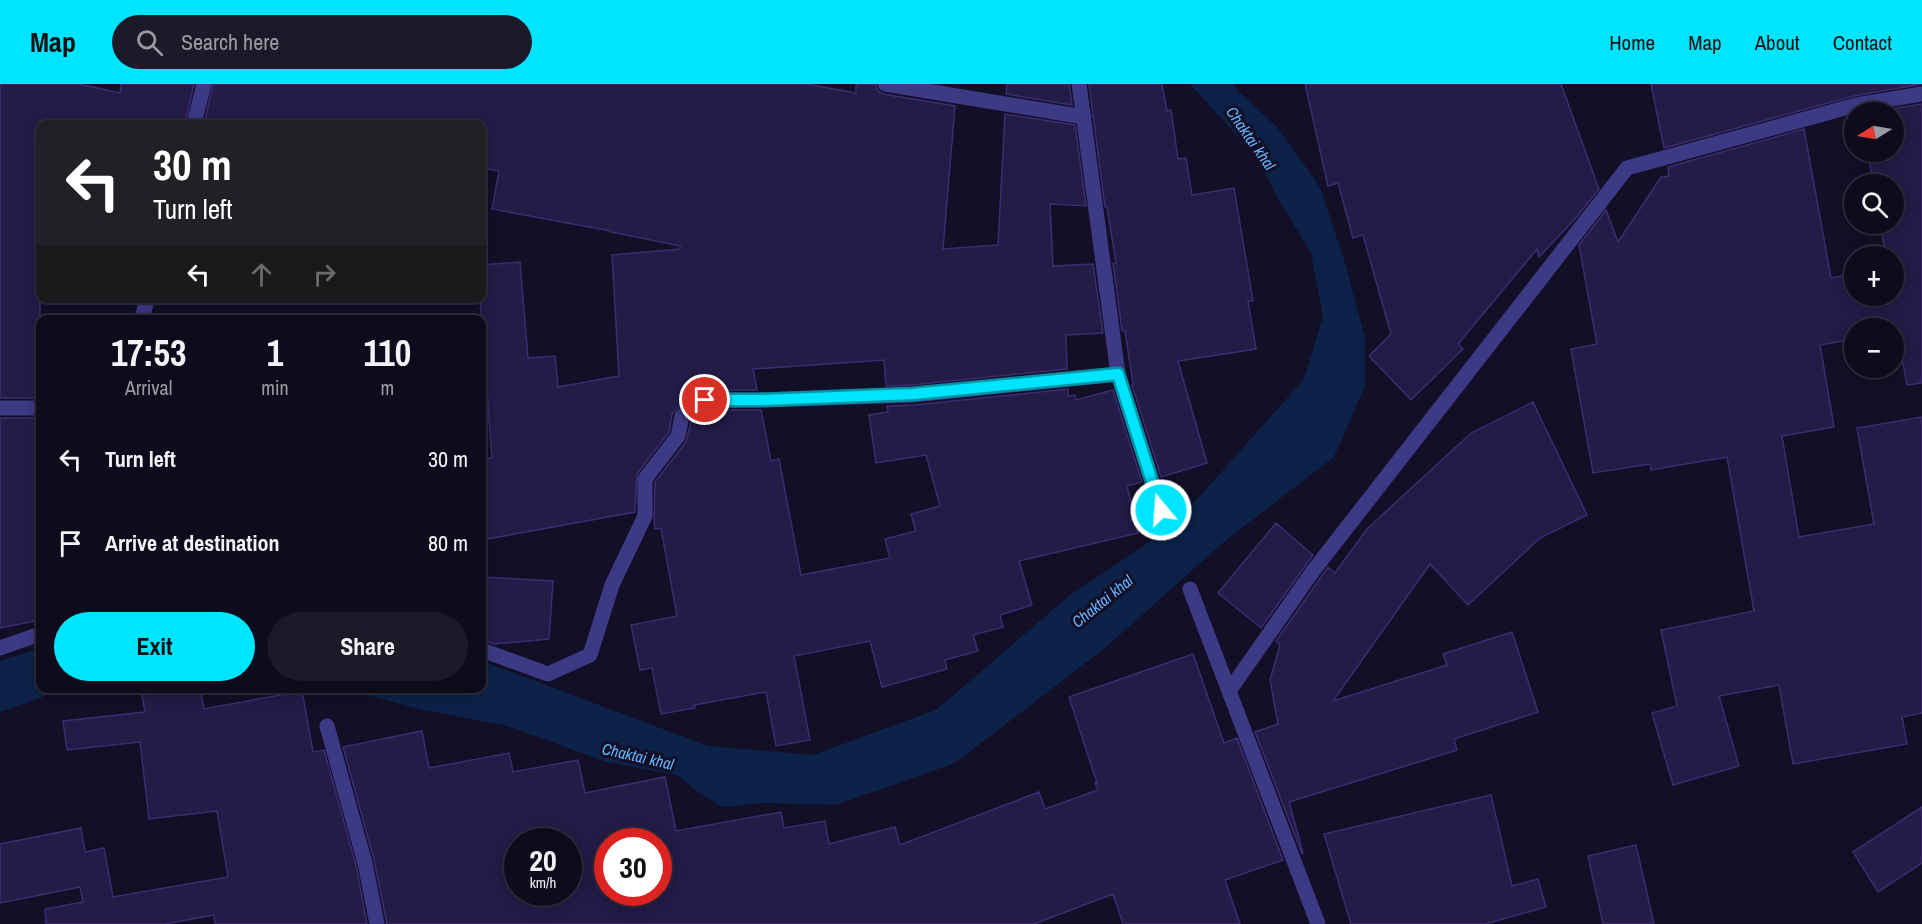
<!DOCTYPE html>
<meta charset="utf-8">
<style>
body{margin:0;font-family:"Archivo Narrow",sans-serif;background:#1c1929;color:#f1f3f6;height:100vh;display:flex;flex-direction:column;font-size:22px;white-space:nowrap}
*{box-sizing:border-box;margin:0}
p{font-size:20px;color:#9b9ba3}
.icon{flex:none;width:33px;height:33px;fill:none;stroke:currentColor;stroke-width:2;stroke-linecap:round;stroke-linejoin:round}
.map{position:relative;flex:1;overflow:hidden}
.panel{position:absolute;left:36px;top:231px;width:450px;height:378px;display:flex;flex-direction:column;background:#0e0b1c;border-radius:12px;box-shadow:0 3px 15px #0003,0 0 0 2px #2e2b3b}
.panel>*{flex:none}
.top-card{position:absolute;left:36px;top:36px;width:450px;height:183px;border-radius:12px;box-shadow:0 3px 15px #0003,0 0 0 2px #2e2b3b;background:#202124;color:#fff;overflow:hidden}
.needle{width:39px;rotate:259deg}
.fabs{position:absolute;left:1844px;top:18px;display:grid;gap:12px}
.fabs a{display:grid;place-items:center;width:60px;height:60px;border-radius:50%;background:#0e0b1c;box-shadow:0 3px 15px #0003,0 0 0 2px #2e2b3b;font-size:30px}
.speed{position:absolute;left:504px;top:744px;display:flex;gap:12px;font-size:30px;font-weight:700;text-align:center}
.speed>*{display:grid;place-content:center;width:78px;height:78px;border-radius:50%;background:#0e0b1c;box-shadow:0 3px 15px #0003,0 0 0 2px #2e2b3b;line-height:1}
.speed small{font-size:15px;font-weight:400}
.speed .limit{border:9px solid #d22;background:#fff;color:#111}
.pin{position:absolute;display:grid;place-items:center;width:51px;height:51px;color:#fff;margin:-26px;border:3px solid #fff;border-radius:50%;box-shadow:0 2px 6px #0007}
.me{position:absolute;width:66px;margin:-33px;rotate:342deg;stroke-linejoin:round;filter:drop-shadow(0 0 4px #0008)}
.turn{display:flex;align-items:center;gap:21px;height:126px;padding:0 18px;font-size:27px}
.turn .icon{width:78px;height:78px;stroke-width:2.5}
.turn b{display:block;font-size:42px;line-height:51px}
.lanes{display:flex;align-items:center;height:57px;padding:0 18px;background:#0003;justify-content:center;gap:30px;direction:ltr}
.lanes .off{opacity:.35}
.eta{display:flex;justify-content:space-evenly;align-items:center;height:102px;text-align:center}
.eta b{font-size:36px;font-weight:700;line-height:42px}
.button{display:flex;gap:12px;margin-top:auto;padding:12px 18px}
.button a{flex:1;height:69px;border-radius:36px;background:#00e5ff;color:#111;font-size:24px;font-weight:700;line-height:69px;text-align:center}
.button a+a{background:#1c1929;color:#f1f3f6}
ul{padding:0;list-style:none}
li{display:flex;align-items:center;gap:18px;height:84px;padding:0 18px}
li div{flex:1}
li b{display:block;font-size:22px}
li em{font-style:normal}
header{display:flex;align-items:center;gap:36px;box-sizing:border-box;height:84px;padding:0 30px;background:#00e5ff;color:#111}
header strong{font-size:28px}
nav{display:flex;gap:33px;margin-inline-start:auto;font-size:21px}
.search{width:420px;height:54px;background:#1c1929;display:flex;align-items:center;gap:15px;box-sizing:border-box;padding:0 21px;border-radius:33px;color:#9b9ba3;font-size:22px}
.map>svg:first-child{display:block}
</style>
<header>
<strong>Map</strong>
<div class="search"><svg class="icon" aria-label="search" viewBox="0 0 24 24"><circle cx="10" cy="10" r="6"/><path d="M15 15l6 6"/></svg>Search here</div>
<nav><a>Home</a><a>Map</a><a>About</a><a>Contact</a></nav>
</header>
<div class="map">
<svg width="1922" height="840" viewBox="0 0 1922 840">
<rect width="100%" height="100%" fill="#130f26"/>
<path fill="#0c2248" d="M1190,0H1234L1237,6L1277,43L1320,103L1345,179L1365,254V302L1334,373L1225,457L1105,564L955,679L836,721L763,719L722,723L698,708L677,691L606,678L508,642L424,626L343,605L482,604V577L708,662L813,671L936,626L1070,511L1151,457L1200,412L1304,295L1323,233L1311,169L1278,115L1258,75Z
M40,564V604L65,605L0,628V577Z"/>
<path fill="#241b47" stroke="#3b2d73" stroke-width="1.5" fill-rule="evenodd" d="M0,0H79L120,9L121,0H194L185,40H40V314H0Z
M213,0H806L856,9V0H875L878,7L883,10L955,22L943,165L998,161L1005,30L1075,41L1086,122L1050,120L1053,182L1093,180L1103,249L1066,251L1067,285L912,301L886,302L884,276L753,285L757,306H704L676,325L672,330L669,348L637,390L635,428L482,456V375L492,374L480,214L482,181L520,178L528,274L555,272L558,303L619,292L612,171L680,165V162L611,148V147L492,125L499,87L482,84V40H204Z
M1007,0H1069L1072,21L1006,10Z
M1089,0H1162L1167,27L1171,26L1178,75L1186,74L1192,111L1234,104L1253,217H1248L1256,265L1178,277L1207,379L1161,393L1132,301L1133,300L1125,247H1122L1113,179H1116L1107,123H1105Z
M1305,0H1561L1599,105L1574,136L1539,173L1537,165L1458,260L1463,265L1411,316L1369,272L1391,250L1363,151L1353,154L1338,99L1328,102Z
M1651,0H1922L1854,12L1664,64Z
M1922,20V299L1907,301L1897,247L1893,248V244H1854V255L1820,261L1834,343L1782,352L1799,453L1874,440L1857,344L1922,333V629L1902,633L1907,660L1793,680L1779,601L1719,612L1739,682L1673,701L1652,629L1677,622L1661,546L1754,527L1727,373L1651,386L1650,380L1593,389L1571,265L1597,260L1579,161L1606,126L1618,158L1661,93L1669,92L1668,83L1804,45L1831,194L1854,190V212H1893V172H1886L1880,140H1893V100H1873L1868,68H1893V28H1870Z
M1068,305V312L1075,311L1076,316L1113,306L1142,398L1127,402L1138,449L1019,477L1032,521L1000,531L1003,543L973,551L978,567L945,576L947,585L882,603L870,557L794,572L810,656L776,662L766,608L694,621L695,624L661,630L652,584L640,586L631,541L677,532L661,444L655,445L654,436L655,398L686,358L691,338L708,326H761L771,377L779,375L801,491L890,474L885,455L916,447L911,430L940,422L926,371L876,379L869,331L888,328L887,322L914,321Z
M1533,318L1587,431L1540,454L1468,521L1430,480L1333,617L1447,581L1443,570L1512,548L1538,628L1454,655L1457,666L1289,718L1303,769L1302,770L1255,648L1278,640L1270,596L1280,561L1276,557L1328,483L1335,489L1367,445L1471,349Z
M0,334H40V536L0,544Z
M1276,439L1313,471L1261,544L1218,509Z
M482,493L553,497L549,555L494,560L485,557Z
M1193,570L1224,659L1237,654L1283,776L1225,796L1240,840H1123L1113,810L1034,840H387L374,776L343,663L422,647L429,684L509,669L513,688L578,676L585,709L665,693L676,747L781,728L784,744L825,737L829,760L895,743L900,761L1039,708L1045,725L1098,706L1095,699H1097L1069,613ZM518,758H568V808H518ZM608,758H658V808H608Z
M175,604H200L204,625L302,607L313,668L324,666L356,781L367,840H215L214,831L165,840H46L45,825L83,818L80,803L0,819V760L81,744L85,768L104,764L113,813L228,793L217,727L149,735L140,658L67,666L63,637L145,628L142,611Z
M1491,711L1512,802L1538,795L1546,823L1485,840H1351L1324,750Z
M1922,723V779L1878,808L1853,768Z
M1636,761L1654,840H1603L1588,772Z"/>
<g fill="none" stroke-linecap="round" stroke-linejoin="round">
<path stroke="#3d3a85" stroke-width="15" d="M885,0L1084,33
M1079,0L1118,290L1161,426
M194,40L204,0
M141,236L148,214
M0,324H40
M1190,505L1229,607
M0,564L40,550
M482,566L548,590L590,571L612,501L645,432V395L678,352L682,332L705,316H759L913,311L1118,290
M327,642L365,779L377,840
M1318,840L1229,607L1313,487L1627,84L1856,21L1922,10"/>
</g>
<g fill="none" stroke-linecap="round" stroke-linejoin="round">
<defs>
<path id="route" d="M705,316H759L913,310L1118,290L1161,426"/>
</defs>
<use href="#route" stroke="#0095a6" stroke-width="15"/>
<use href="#route" stroke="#00e5ff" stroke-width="10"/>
</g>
<g text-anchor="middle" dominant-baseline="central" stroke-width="6" stroke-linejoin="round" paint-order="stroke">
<g font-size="16" font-style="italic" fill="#62b6ff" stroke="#130f26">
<text transform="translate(1251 54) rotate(55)">Chaktai khal</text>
<text transform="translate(1102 517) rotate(-39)">Chaktai khal</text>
<text transform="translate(638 672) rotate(13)">Chaktai khal</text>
</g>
</g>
</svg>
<div class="fabs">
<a><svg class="needle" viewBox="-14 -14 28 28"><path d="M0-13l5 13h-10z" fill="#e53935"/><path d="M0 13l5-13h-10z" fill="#9b9ba3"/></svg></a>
<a><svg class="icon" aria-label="search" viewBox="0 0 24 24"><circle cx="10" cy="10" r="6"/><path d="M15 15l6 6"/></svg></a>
<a>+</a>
<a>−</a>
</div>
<div class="speed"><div>20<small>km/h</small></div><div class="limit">30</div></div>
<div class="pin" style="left:705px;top:316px;background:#d93025"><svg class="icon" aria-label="arrive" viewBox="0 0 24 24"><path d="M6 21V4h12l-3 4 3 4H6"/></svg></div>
<svg class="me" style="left:1161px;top:426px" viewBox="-20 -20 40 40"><circle r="17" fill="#00e5ff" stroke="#fff" stroke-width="3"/><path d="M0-11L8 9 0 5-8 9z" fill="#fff"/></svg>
<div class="top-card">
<div class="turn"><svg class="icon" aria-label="left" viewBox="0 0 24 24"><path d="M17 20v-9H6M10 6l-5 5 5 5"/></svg><div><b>30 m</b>Turn left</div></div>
<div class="lanes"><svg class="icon" aria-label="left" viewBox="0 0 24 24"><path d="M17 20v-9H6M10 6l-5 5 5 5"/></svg><svg class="icon off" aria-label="ahead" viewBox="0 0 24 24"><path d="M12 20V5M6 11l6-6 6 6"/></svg><svg class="icon off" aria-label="right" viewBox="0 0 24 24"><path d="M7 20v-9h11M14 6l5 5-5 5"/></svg></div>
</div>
<section class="panel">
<div class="eta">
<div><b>17:53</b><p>Arrival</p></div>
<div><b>1</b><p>min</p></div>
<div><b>110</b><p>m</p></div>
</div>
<ul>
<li><svg class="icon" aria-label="left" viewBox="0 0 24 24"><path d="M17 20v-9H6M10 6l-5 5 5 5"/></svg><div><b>Turn left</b></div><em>30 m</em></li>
<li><svg class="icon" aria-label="arrive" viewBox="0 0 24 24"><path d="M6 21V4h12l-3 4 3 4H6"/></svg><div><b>Arrive at destination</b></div><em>80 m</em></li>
</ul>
<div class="button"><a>Exit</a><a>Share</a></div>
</section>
</div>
